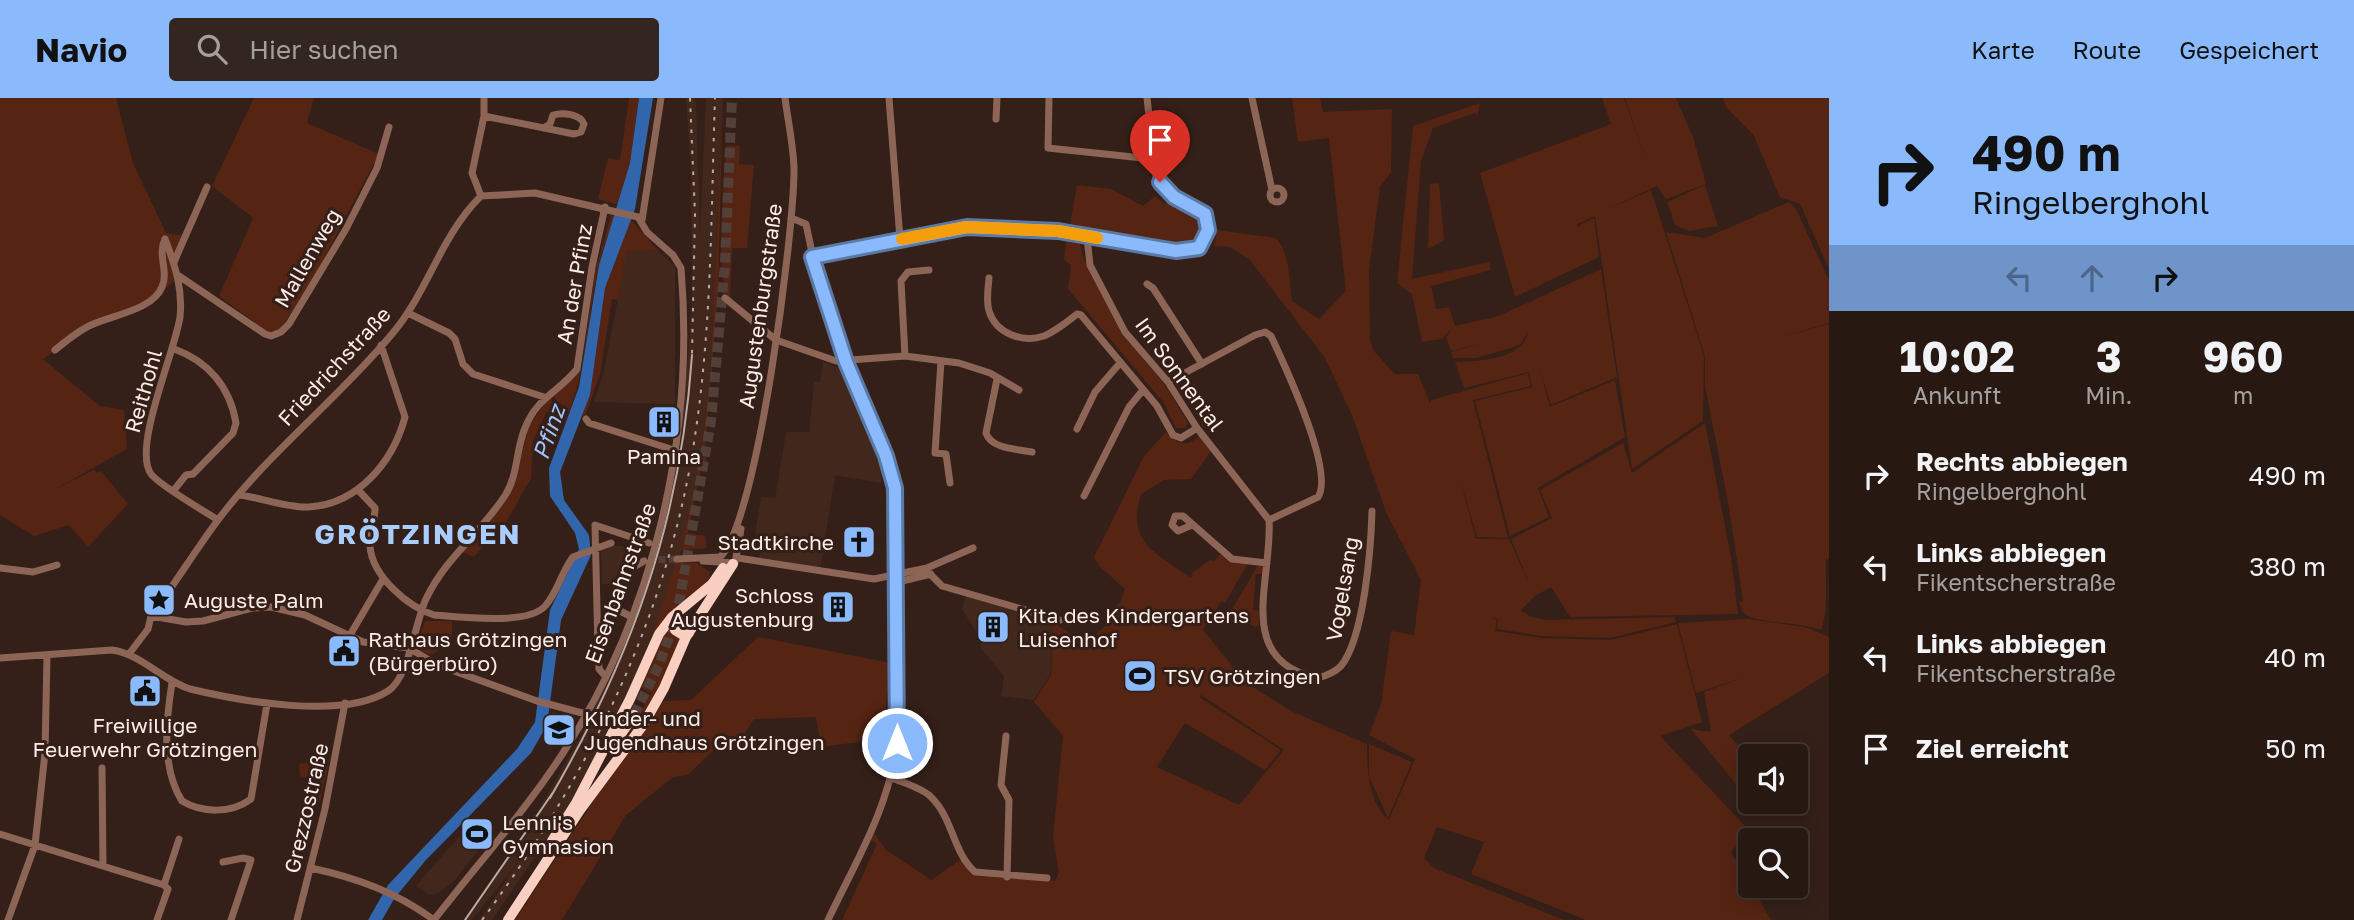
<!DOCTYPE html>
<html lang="de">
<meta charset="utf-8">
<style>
body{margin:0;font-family:"Golos Text",sans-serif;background:#332520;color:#f1f3f6;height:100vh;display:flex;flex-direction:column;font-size:26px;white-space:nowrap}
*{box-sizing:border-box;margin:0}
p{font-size:23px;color:#a4a09f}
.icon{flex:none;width:38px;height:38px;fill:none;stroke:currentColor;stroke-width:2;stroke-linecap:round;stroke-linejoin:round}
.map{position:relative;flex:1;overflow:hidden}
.panel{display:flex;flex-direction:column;background:#271812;width:525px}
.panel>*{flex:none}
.top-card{background:#8abafc;color:#111;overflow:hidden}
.fabs{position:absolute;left:1738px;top:646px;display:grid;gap:14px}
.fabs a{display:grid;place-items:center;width:70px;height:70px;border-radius:7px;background:#271812;box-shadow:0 4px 18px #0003,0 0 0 2px #433732;font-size:35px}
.pin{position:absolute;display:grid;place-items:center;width:60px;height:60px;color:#fff;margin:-72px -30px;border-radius:50% 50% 50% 0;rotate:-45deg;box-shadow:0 0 7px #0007}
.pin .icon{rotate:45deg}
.me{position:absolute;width:77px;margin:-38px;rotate:0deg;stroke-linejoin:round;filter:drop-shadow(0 0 5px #0008)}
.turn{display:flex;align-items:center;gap:24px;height:147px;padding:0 28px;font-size:32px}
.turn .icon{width:91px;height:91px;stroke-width:2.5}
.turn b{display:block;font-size:49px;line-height:60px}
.lanes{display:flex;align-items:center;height:66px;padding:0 28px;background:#0003;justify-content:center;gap:35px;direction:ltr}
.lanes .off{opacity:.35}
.eta{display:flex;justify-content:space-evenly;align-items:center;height:119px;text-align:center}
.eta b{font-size:42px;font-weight:700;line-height:49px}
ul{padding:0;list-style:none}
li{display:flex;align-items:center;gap:21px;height:91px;padding:0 28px}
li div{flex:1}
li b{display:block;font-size:26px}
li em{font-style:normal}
header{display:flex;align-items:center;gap:42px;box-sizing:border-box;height:98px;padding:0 35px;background:#8abafc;color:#111}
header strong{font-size:33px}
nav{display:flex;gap:38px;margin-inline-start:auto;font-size:24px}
.search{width:490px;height:63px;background:#332520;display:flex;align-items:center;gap:18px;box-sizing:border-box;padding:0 24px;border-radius:7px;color:#a4a09f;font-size:26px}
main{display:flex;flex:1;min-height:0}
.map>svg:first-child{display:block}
</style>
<header>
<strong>Navio</strong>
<div class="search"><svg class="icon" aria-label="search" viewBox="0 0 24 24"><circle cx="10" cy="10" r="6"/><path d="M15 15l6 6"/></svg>Hier suchen</div>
<nav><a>Karte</a><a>Route</a><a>Gespeichert</a></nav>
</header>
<main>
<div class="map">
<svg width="1829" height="822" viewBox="0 0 1829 822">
<rect width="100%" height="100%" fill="#342018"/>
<path fill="#42271d" d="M686,0H695L696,8L700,137L706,0H723L710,281L699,370L683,447L657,532L615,625L568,710L492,822H479L520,762L472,822H463L531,725L582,636L628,540L660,447L680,351L692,208L691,70Z
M627,152H658L675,169V306L594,304L604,274Z
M823,264L843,271L881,363V385L835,377L820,472L759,461L762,438L755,437L761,399L775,400L786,334H809L814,284H820Z
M611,448H625V464L612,486H602L601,452Z
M966,498L1053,524L1050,577L1034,602L1001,598L1004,578L981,550V541L962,511Z
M552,614L575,621L563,645L545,635Z
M477,718L493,734L454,783L439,795L429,797L416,788Z"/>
<path fill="#552413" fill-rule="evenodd" d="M0,0H116L133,65L166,135L186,138L173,184L166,190L145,207L91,228L43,261L100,308L124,312L127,351L52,393L94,372L97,375L101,373L128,406L88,449L69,427L34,438L0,417Z
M254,0H314L307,25L379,56L305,196L279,232L269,235L219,198L253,120L212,88Z
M629,0H639L630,65L618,107L598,101L608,60L620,62Z
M1292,0H1320L1323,14L1392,11L1391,74L1380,89L1369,172L1370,242L1373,252L1395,276H1418L1430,305L1431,302L1528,275L1531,288L1473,302L1508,440L1477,439L1459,377L1476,441H1509L1531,490L1511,441L1552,420L1540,392L1623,345L1632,375L1705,325L1731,459L1738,516L1570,519L1551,489L1535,498L1521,512L1531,519L1547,522L1675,519L1676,524L1610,540L1541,538L1497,531L1498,521L1492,519L1497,522L1495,533L1542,540L1611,542L1677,526L1702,624L1660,638L1749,732L1731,754L1771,822H1586L1471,776L1484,744L1437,729L1424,760L1434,770L1564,822H842L877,746L871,742L874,735L886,752L931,782L960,762L973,778L1055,783L1059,774L1053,738L1063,638L1034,604L1051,577L1053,525L1073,537L1080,551L1107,526L1103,521L1121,503L1125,491L1099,468L1094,459L1144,358L1166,334C1176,346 1187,350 1199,338L1211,353L1191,381L1164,382L1141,396C1126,446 1156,454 1191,480L1193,474L1210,462L1214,463L1221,455L1248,465L1225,505L1221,503L1203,532L1233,569L1232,576L1291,613L1367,646C1367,671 1368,704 1389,722L1415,661L1369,637L1381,606L1391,533L1414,537L1421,482L1386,414L1352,317L1325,260L1250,162L1230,149L1214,148L1217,132L1276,140C1290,155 1289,183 1292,203L1319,221L1346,193L1329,40L1298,44ZM1201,597L1284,652L1239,707L1157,669L1185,625L1265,672L1281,652L1199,599Z
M1602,0H1624L1647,65L1625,0H1676L1693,39L1706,86L1666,101L1657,88L1603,113L1651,92L1704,258L1703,323L1632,371L1595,118L1577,126L1580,130V127L1594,120L1599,159L1515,199L1480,75L1611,26Z
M1723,0H1829V171L1800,106L1780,99L1753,36L1726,9Z
M723,1L718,194L705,351L707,368V371L701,370L688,435L705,438L707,450L680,452L699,370L710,281Z
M1480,5L1477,18L1475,15L1433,30L1421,63L1412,181L1489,164L1491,172L1431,188L1436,211L1449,209L1455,228L1499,218L1601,171L1617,279L1551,307L1540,271L1550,309L1615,282L1625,339L1538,390L1549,419L1510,438L1475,303L1532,289L1529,274L1464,290L1455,264C1478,263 1525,262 1528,233L1520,247L1477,260H1453L1451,254L1482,245L1451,253L1446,239L1453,229L1442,241L1422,244L1412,196L1397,185L1413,28Z
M726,48H740L739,66L754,67L747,150H732L730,201C714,184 725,76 726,48Z
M1439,85L1444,142L1428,151L1430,86Z
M1077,87L1111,91L1143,108L1155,98L1165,106L1169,102L1200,121C1202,135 1201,141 1189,149L1069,132Z
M1705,87L1718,128L1689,133L1675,127L1667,104Z
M1789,104L1796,111L1829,182V225L1781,239L1829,226V462L1826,461C1825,484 1829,511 1821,532C1798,523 1770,527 1748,518C1742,515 1741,510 1739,504L1743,503L1729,409L1705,288V258L1666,134L1705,140Z
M611,117L615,118C609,135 602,152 598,170C588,219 587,267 569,314L552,298L578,277L582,268L595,173Z
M630,121L658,152L627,153L618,202L612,201L600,276L585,319L582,317L590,297L605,190Z
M1067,138L1079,143L1084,161L1123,237L1165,287L1188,325L1186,330H1176L1164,305L1068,191L1071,167L1064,162Z
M549,299L568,316L565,324L547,313L533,343L531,380L506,425L501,424L474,459L462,454L514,386L528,330Z
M676,464L697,465L710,474L709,486L657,532L655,530Z
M1258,467L1263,468L1262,476H1256L1253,512L1259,513V527L1255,529L1230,515Z
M1748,521L1805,529L1829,539V575L1729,637L1750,661L1748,701L1691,631L1711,634L1704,594L1742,580L1696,595L1678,525Z
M425,523H452V545L430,557L416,550Z
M669,529L680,540L651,609L623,647L651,595L641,590L613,642L656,546Z
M758,539L891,565L882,641L821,649L816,619L754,621L744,637L726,640L688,677L673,679L626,717L562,822H515L660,603L691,602Z
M1369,646L1412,664L1388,720L1369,679Z
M310,664L328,668L320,704L303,701L307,680L300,678L299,666Z"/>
<path fill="#3166ad" d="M639,0H653L635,111L605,190L590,297L560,374L564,402L589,437L591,457L561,522L547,627L531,655L425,763L394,801L382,822H368L388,787L517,651L535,624L550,512L579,451L575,435L550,398L549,370L579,289L599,167L630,65Z"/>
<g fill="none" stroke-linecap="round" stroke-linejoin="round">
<path stroke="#523f37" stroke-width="7" stroke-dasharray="7 3.5" stroke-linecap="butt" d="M648,462L677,461"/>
<path stroke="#523f37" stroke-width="10" stroke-dasharray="10 5" stroke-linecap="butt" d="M634,617L659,567L677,517L711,323L725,165L732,0"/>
<path stroke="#8d6557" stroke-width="7" d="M889,0L900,141
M1049,0L1048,50L1152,61
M1252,0L1272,92
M484,18L574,36L581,34L584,26C580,16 563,14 553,17L550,26L544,30
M996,21L997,0
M1270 97a7 7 0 1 1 14 0a7 7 0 1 1-14 0Z
M481,98L472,75L484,18V0
M791,120L806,126L815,169L846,264L886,358L895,390L897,644C890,708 855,765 828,822
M642,122L661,0
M1087,139L1090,167L1125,234L1168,284L1197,330L1269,422
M165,141C175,167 183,191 180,219C175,254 132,350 151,376C160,388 203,412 218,422
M812,159L967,129L1058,133L1176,153L1199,150L1208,132L1204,116L1166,92L1156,78L1147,0
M174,164L207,89
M179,178L265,236L271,238L281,234L289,226L346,131L377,70L389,29
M989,180C988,191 986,203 989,213C996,236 1023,245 1044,238C1056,233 1067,224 1077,216L1081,217L1157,308L1173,337L1181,340L1197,330
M1147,186L1153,190L1202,266
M725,200L776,242L836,263L905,258L959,265L990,275L1019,292
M408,215L449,235L455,241L463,266L473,276L544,299
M174,251C208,263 230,289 236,325L233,335L193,376L186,377L174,392
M55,252C66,243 78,233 91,227C112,217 153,212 162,189C169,173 157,157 165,141
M905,258L901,183L908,174L929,172
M941,263L935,355L946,356L950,385
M997,281L986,335C991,351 1017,351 1032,354
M1168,284L1255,237L1265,234L1271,238C1284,266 1335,373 1318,399L1269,422
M586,321L589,325L677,353
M1077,331L1095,294L1120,265
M359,393L375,410C375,423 369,436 370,448C372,478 408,509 434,517C460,519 530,528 546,507C558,493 562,473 573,459L611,445
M240,397C262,400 286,410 309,409C358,406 393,364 405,319L381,247
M1084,398L1129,309L1143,292
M1269,422C1273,481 1233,562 1317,580C1326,578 1334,575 1341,568C1364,540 1371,450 1372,413
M1192,427L1178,433L1172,427L1175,418H1183L1232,461L1267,465
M738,460L874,481L927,470L973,450
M677,461L720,459C757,427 795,129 794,69C793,46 788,23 785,0
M703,463L735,465L741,431
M0,470L33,474L57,467
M932,478L942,488L1060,522
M898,484L931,476
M151,518L186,524L203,523L252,510L271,509L305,517L363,544L409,550L432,564L454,573L537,603L586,616
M630,518L618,512C608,490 626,472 644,463
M350,537L383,481
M129,556L148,531L151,518C174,487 195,453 218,422C269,354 338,301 392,236C428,194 441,137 481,98L535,95L638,119L647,134L673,157L681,170C695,337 655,514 563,655C526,712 476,768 434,822
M0,560L112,552C141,556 162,582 190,591C240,603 343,622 388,593C409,580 415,524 426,501C445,460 482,434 506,396C518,376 516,351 525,330C537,299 559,294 577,271L592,169L605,109
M605,578L599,571L598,553L595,427L649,445
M172,585C166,622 161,670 182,703C202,715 231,716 251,701L267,606
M1006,638L1001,687L1009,702L1007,779
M102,670L103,768
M892,680C904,685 922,690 931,699C953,720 953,755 975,774L1047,780
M0,736L164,787L168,791L157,822
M223,764L243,760L251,762L231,822
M311,770C357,780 396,794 434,822
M164,787L179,741
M8,822L35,747L45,655L47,558
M297,822L325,711L345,605"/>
<path stroke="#f8cfc1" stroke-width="10" d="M672,519L675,532L683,537L689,535
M613,648L634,617
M575,707L630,601L659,536L672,519L712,486L723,470
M552,743L578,702
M508,822L580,712L643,627L664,590L686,539L733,466"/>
<path stroke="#baaaa4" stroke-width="2" d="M550,700C633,557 681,422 692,257
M465,822L554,693"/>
<path stroke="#baaaa4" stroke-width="2" stroke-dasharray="3.5 7" stroke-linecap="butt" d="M690,0L695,116L692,257
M482,822C588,679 669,516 695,338C712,227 711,112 715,0"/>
</g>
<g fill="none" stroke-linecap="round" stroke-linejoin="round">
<defs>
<path id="route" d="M897,645L895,390L886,358L846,264L812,159L967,129L1058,133L1176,153L1199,150L1208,132L1205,116L1174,99L1160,84"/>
</defs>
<use href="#route" stroke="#5a79a4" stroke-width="18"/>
<use href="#route" stroke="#8abafc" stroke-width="12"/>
<path stroke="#f59e0b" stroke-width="12" d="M902,141L967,129L1058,133L1097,140"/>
</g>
<defs>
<symbol id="building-square" viewBox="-11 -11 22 22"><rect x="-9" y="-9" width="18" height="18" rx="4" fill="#8abafc" stroke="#342018"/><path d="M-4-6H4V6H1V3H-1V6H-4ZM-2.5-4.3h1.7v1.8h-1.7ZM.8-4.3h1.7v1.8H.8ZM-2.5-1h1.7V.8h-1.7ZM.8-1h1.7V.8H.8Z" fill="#111"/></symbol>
<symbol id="church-square" viewBox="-11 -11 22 22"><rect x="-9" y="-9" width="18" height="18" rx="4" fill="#8abafc" stroke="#342018"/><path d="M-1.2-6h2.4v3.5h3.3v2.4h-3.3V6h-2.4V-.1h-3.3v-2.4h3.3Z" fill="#111"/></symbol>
<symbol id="sight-square" viewBox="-11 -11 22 22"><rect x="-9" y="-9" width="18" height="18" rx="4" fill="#8abafc" stroke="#342018"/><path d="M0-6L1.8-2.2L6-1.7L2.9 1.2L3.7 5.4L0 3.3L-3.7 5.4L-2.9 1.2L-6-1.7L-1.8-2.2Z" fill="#111"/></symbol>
<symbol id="civic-square" viewBox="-11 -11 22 22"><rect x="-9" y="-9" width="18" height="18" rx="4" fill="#8abafc" stroke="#342018"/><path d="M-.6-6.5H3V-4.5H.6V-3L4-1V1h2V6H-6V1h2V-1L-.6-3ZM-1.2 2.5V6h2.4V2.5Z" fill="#111"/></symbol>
<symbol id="stadium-square" viewBox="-11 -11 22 22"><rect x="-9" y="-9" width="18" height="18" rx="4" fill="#8abafc" stroke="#342018"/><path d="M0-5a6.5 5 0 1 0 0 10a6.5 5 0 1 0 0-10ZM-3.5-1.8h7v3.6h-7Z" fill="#111"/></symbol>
<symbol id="school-square" viewBox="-11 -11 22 22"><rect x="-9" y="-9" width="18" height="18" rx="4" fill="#8abafc" stroke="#342018"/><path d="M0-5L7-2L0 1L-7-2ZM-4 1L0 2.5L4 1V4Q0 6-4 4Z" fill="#111"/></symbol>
</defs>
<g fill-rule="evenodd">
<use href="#building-square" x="645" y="305" width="38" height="38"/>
<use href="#church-square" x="840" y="425" width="38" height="38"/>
<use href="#sight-square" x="140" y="483" width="38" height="38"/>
<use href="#building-square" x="819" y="490" width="38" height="38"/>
<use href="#building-square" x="974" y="510" width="38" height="38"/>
<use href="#civic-square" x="325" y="534" width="38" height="38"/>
<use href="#stadium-square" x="1121" y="559" width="38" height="38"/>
<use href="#civic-square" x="126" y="574" width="38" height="38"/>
<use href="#school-square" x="540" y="613" width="38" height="38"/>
<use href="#stadium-square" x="458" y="717" width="38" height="38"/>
</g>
<g text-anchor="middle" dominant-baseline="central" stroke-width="6" stroke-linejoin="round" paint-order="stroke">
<g font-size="21" fill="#fbece7" stroke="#342018">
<text transform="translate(307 160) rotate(-60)">Mallenweg</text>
<text transform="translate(574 186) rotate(-80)">An der Pfinz</text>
<text transform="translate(760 208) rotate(-82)">Augustenburgstraße</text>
<text transform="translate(334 268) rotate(-47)">Friedrichstraße</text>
<text transform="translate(1180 276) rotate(54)">Im Sonnental</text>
<text transform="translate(143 293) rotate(-74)">Reithohl</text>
<text transform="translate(620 485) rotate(-70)">Eisenbahnstraße</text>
<text transform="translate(1342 491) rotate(-80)">Vogelsang</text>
<text transform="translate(306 710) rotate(-77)">Grezzostraße</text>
</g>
<g font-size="21" fill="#fbece7" stroke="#342018" text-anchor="start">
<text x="664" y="358" text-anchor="middle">Pamina</text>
<text x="834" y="444" text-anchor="end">Stadtkirche</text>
<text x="814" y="497" text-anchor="end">Schloss<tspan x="814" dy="24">Augustenburg</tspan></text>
<text x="184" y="502">Auguste Palm</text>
<text x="1018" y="517">Kita des Kindergartens<tspan x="1018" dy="24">Luisenhof</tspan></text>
<text x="368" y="541">Rathaus Grötzingen<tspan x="368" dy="24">(Bürgerbüro)</tspan></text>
<text x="1164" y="578">TSV Grötzingen</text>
<text x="584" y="620">Kinder- und<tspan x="584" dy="24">Jugendhaus Grötzingen</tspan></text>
<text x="145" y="627" text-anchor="middle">Freiwillige<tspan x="145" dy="24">Feuerwehr Grötzingen</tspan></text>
<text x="502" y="724">Lenni's<tspan x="502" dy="24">Gymnasion</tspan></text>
</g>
<g font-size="23" font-style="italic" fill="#9bc5ff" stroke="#342018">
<text transform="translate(548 334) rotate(-71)">Pfinz</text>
</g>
<g font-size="28" font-weight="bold" letter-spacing="2" fill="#a9cdff" stroke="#342018">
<text x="418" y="435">GRÖTZINGEN</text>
</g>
</g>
</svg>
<div class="fabs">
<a><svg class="icon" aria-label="sound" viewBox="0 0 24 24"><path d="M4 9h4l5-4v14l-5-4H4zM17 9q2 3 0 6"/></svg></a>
<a><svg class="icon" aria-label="search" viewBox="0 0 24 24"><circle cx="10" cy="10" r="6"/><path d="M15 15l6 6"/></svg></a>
</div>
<div class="pin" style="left:1160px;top:84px;background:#d93025"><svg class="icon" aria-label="arrive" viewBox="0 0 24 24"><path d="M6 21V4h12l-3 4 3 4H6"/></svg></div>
<svg class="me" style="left:897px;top:645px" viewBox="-20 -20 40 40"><circle r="17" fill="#8abafc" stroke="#fff" stroke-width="3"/><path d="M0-11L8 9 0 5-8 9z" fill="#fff"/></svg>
</div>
<section class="panel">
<div class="top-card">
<div class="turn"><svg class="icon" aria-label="right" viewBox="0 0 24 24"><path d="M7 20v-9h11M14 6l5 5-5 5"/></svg><div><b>490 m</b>Ringelberghohl</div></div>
<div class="lanes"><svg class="icon off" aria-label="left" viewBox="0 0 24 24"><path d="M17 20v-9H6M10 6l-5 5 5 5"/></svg><svg class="icon off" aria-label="ahead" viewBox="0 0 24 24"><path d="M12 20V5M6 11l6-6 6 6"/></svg><svg class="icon" aria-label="right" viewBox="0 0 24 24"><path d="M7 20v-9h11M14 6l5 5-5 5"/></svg></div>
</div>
<div class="eta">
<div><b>10:02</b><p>Ankunft</p></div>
<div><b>3</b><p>Min.</p></div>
<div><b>960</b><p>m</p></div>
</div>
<ul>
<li><svg class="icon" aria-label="right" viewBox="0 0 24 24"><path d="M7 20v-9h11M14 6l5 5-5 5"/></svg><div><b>Rechts abbiegen</b><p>Ringelberghohl</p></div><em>490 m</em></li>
<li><svg class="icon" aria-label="left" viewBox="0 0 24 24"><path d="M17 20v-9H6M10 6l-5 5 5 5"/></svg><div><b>Links abbiegen</b><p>Fikentscherstraße</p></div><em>380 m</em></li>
<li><svg class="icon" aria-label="left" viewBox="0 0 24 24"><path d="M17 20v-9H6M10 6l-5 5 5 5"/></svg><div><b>Links abbiegen</b><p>Fikentscherstraße</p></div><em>40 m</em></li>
<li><svg class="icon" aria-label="arrive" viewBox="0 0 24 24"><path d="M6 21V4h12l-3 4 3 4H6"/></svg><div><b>Ziel erreicht</b></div><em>50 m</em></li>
</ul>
</section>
</main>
